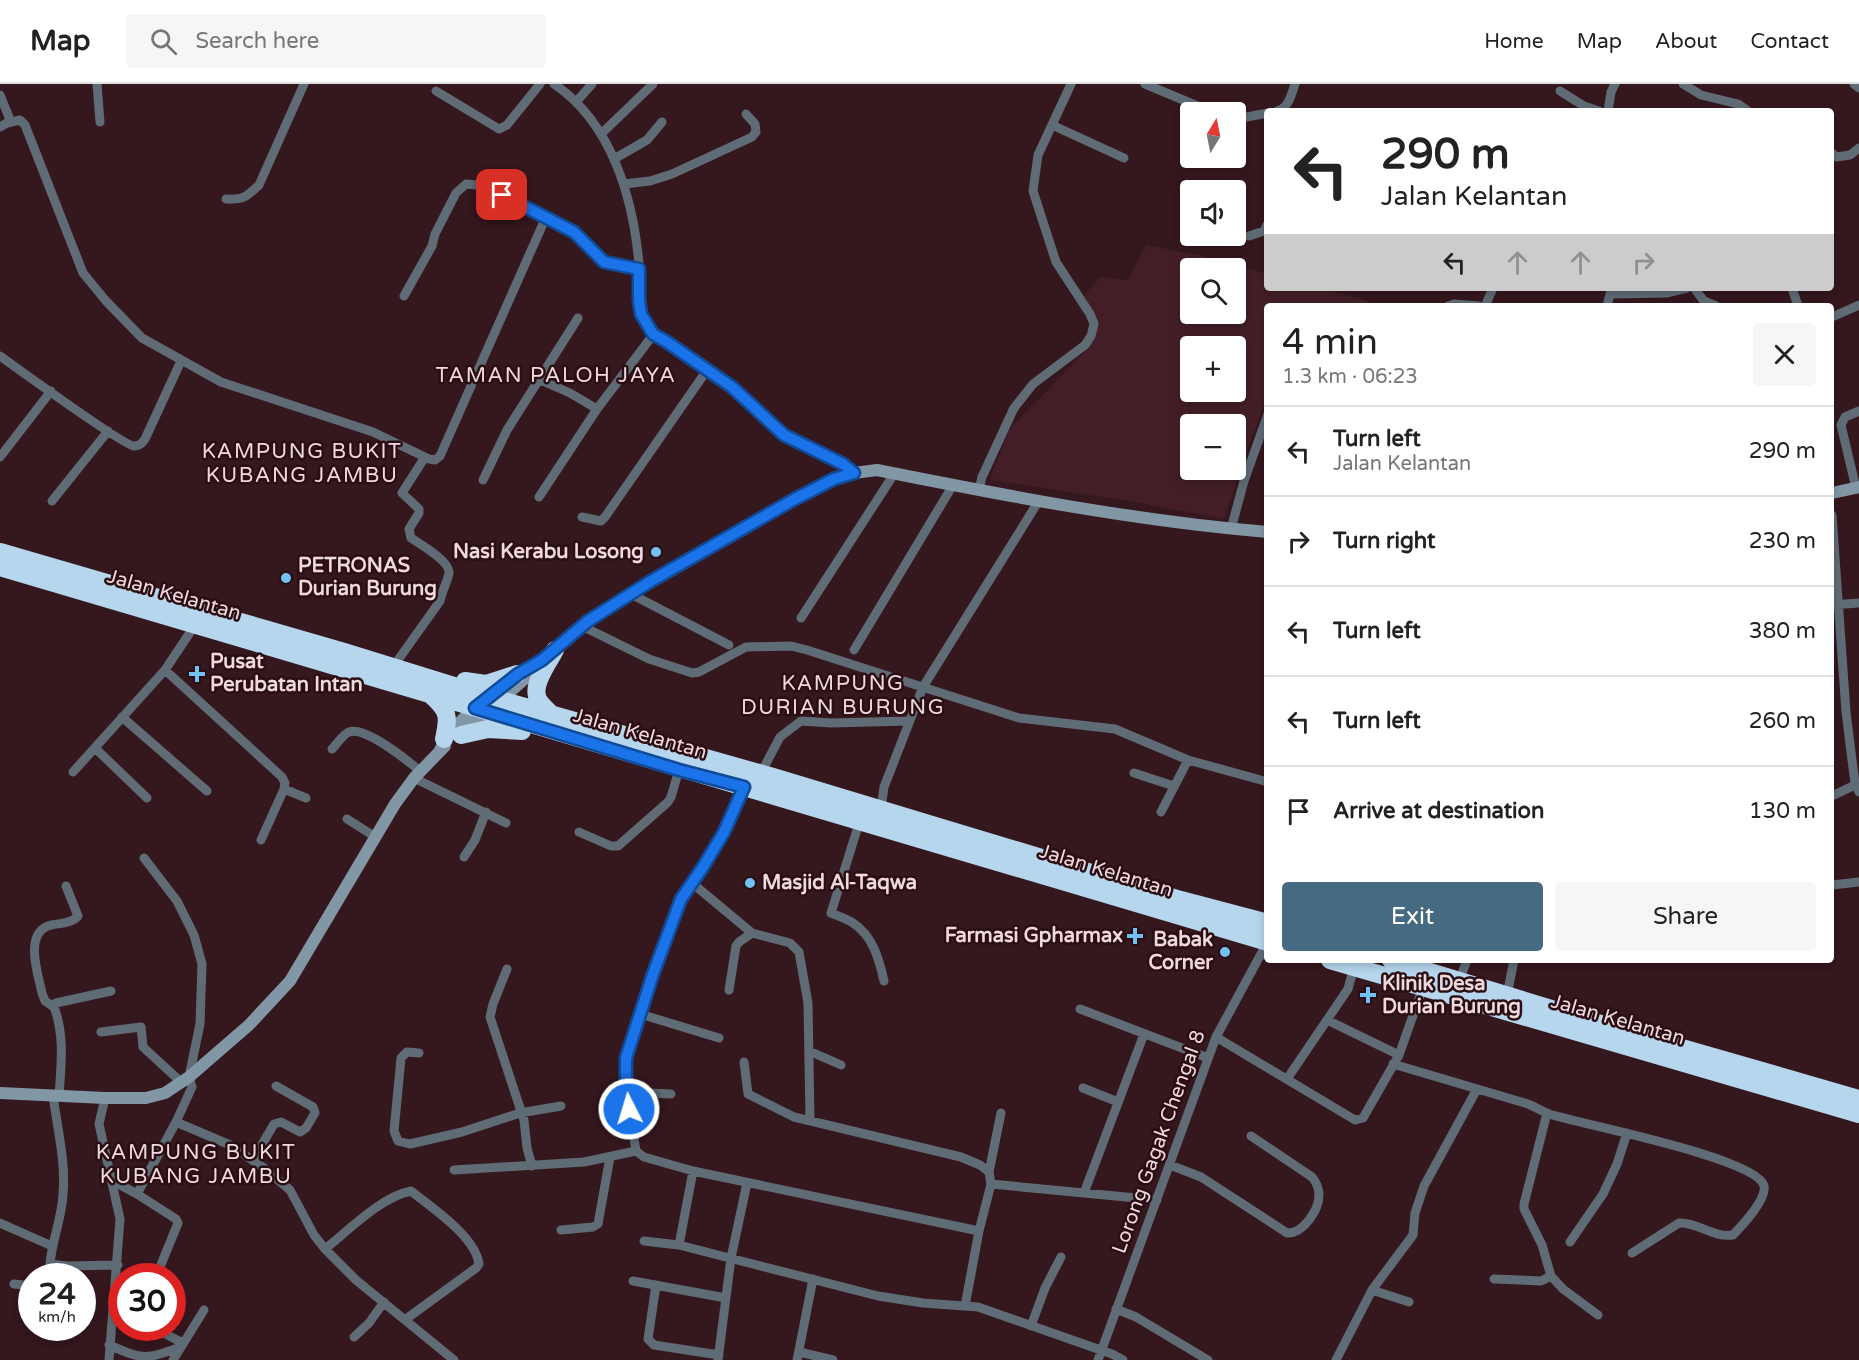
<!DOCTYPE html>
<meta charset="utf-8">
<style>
body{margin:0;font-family:"Varela Round",sans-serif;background:#f6f6f6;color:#222;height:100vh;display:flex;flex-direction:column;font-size:22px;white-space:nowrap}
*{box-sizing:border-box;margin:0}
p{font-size:20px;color:#767676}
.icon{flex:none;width:33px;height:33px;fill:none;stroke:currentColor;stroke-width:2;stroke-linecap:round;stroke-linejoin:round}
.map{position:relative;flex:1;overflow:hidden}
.panel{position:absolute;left:1264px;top:219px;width:570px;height:660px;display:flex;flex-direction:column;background:#fff;border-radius:6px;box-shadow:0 3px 9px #0003}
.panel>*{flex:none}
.top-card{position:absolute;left:1264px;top:24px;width:570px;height:183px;border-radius:6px;box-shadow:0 3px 9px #0003;background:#fff;color:#222;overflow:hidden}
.needle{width:39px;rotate:10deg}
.buttons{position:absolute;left:1180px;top:18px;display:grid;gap:12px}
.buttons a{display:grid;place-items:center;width:66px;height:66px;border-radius:6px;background:#fff;box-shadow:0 3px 9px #0003;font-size:30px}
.speed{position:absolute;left:18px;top:1179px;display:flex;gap:12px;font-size:30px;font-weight:700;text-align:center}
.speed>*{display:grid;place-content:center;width:78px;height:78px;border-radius:50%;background:#fff;box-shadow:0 3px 9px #0003;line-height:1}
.speed small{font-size:15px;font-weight:400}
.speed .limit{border:9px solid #d22;background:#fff;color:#111}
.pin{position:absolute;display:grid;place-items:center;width:51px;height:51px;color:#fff;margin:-26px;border-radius:12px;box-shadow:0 3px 9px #0006}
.me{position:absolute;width:66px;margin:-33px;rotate:355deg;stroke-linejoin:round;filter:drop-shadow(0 0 4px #0008)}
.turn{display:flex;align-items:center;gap:21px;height:126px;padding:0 18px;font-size:27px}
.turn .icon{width:78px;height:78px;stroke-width:2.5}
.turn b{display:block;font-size:42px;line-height:51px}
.lanes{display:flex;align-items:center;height:57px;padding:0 18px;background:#0003;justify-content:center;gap:30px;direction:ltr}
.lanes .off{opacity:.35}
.round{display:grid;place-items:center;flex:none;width:63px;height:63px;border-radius:6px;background:#f6f6f6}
.headline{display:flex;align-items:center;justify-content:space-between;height:102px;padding:0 18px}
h1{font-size:36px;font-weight:600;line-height:45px}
.primary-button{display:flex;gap:12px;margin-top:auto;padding:12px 18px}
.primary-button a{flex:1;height:69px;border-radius:6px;background:#466a81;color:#fff;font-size:24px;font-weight:600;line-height:69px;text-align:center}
.primary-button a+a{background:#f6f6f6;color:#222}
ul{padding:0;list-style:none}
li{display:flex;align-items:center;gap:18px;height:90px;padding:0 18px;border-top:2px solid #e0e0e0}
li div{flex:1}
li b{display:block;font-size:22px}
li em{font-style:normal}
header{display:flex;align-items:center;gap:36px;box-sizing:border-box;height:84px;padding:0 30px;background:#fff;border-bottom:2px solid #e0e0e0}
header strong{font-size:28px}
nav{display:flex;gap:33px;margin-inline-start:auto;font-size:21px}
.search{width:420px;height:54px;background:#f6f6f6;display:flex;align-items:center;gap:15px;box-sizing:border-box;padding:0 21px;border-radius:6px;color:#767676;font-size:22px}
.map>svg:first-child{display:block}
</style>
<header>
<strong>Map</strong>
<div class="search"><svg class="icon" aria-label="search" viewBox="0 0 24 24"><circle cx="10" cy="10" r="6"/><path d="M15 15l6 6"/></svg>Search here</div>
<nav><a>Home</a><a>Map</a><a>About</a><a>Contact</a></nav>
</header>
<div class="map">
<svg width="1859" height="1276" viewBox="0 0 1859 1276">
<rect width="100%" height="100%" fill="#35171e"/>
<path fill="#431e26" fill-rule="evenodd" d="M1146,161L1198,171L1267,190L1268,204H1320L1368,217L1367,222H1268L1267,316H1266L1245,372L1224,435L1129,417L990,396L1009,346L1091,261L1097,233L1081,215L1100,193L1128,196ZM1191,184H1236V230H1191ZM1191,262H1236V308H1191ZM1191,340H1236V386H1191Z"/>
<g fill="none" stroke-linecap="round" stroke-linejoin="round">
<path stroke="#5f6c76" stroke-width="9" d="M97,0L100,38
M554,0C612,39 633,114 639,180C640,201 635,223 647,242C653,253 679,266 690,274C705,285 721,294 735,306C749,319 770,342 786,351C809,364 834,372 854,389
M1145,0L1212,28
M1683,0L1701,11L1738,20L1748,27
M1854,0L1859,4
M436,7L499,45L507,41L540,0
M1560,7L1584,22L1599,27
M0,11L11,38
M576,18L592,0
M1277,27C1289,24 1291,11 1295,0
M1608,27L1611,8L1615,0
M1236,35L1268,29
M1052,41L1124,74
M0,43L7,39L20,36L25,41L83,189L106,217L142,254L221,298L373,348L429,375L435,376L440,372L546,133
M601,50L653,0
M1832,69L1836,73L1850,71L1859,64
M614,75L647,56L662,38
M624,100L650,97L672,90L752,53L756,48L755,40L746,30
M226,115C244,116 246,113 259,101L304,0
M1249,152L1264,147L1268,139
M1694,204L1704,217L1716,222
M1792,204L1798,222
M1610,210L1666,209L1687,204
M404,212L432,162L435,150L456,109L466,100L477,101L502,111L574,148L604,178L639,185
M1448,222L1454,220L1479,222
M1485,222L1493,204
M1607,222L1611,206
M1832,233L1859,221
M0,272C17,284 124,362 134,362C140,362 142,359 145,355L181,277
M538,295L570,309L597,325
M0,373L51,307
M483,396L507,346L578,234
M1856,404L1841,341L1845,333L1859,327
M979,406L982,393L1014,324L1033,300L1085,261L1091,252L1094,240L1090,230L1056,178L1033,107L1038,71L1071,0
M539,413L597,325L653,251
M52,417L108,347
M1832,431L1846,628L1855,700L1859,708
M582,433L601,437L605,433L707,286
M1231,445L1244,397L1268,330
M631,510L729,561
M1832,521L1859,519
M801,534L894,390
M582,542L649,575L692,589L699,588L746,563L791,562L807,566L1019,634L1115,645L1188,676L1268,698
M854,566L953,401
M393,583L440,517C442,507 447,499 449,489C450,477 420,460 411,454L409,445L419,429V425L402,409L425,373
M165,586L282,693L285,699L284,705L261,756
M122,633L207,707
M95,664L147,714
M332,665C337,660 343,650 349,648C365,642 408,677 420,687
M73,688L165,586L195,541
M761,689L780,653L801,637L831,639L909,637
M1134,689L1174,702
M414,694L506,739
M284,705L306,714
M1832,712L1859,699
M881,725L884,703L923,603L1038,418
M1161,728L1188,676
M347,735L374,752
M860,736L831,829C838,832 847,835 853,839C873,852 879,875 884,897
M579,748L611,762H618L668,718L671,713L679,686
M464,773L475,756L486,728
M692,799L752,849L790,859L799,868L808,919L810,1037
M1832,801L1859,798
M507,885L493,920L490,933L524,1036L527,1064L532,1082
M1459,897L1467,876
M729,906L736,862L739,858L752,849
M1507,911L1514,876
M54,923L45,917L42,909C38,890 23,848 51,841C60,839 71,840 78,832L66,802
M1080,925L1208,974
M640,930L719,954
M1327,936L1399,971
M101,948L141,943L143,963L181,998
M1216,953L1355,1036L1363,1034L1399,971L1423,903
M809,967L841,981
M419,969L407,968L401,974L394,1047L398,1057L410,1060L462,1048L520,1029L561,1022
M744,978L748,1010L794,1033L961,1073L980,1081L989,1088L991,1100L979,1147L965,1222
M1393,980L1528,1020C1535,1023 1542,1027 1549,1030C1580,1040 1758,1074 1764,1102C1767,1115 1742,1142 1733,1151C1713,1154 1698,1138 1679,1139L1632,1169
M1287,995L1348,905L1354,883
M1083,1004L1118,1018
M626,1008L671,1010
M53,1011C57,1044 66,1077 63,1110C62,1134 52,1156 50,1180L67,1182L118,1181
M59,1012C61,982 65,952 54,923L56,919L111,907
M105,1014L99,1040L120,1135L109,1276
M176,1038L230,1061L264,1084L290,1106L314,1151L325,1165L356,1196L454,1276
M636,1067L626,1008V974L653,890L681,815L724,748L744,703
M253,1076L274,1040L281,1038L300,1048L306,1044L315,1029L313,1023L276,1002
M1170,1081L1201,1093L1287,1149C1303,1150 1319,1126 1319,1111C1319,1103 1316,1098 1312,1093L1251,1052
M454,1086L584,1078L636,1067L644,1073L693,1087L979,1147
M989,1088L1001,1029
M113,1097L137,1110L176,1135L178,1139L158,1188
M991,1100L1157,1116
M1084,1109L1144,950
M137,1110L176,1038L192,1003L189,993L200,940L202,880L194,851L177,817L144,774
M0,1139L52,1162
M561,1146L593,1143L598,1140L610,1073
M644,1157L679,1161L878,1212L923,1219L978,1223L1112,1270L1123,1276
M1570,1158L1603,1110L1617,1080L1627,1049
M679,1161L693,1087
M325,1165C349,1146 381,1113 411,1107C432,1124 475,1152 479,1180L476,1184L406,1235
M47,1192L50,1180
M1551,1192L1563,1205L1598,1231
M1494,1195L1541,1197L1551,1192L1542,1161L1524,1125V1120L1547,1029
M633,1197L726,1214
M14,1200L32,1202
M656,1201L648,1255L654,1261L719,1271
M1372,1206L1413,1151L1415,1129L1424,1102L1477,1005
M1116,1225L1136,1233L1208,1276
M1031,1242L1045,1204L1061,1173
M154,1244L183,1259
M354,1253L369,1239L384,1218
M109,1261C144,1276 144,1276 181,1263
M799,1268L833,1276
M173,1276L204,1226
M718,1276L731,1174L747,1099
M797,1276L813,1195
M1098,1276L1216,953L1268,857
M1336,1276L1372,1206L1409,1218"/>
<path stroke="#8297a6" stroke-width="12" d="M1832,409L1859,403
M464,648L536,585
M440,666L450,647L475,624L517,590L542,576L588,537L631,510L793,416L834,395L854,389L877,386C1007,412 1136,437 1268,448
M0,1009L105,1014H146L165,1009L189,993L249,941L290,897L395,720L414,694L445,662"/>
<path stroke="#b5d6ed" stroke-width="18" d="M0,468L344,568L490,613L773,693L1181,816L1268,839
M0,483L1268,858
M465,597L486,600L517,590
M431,611C449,627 449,632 444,655
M549,628C545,624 538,618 537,612C533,598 549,578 555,566
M461,651L488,645L522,647
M1330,876L1859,1030
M1391,876L1637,951L1859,1015"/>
</g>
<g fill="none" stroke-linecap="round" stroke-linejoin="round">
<defs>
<path id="route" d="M502,111L574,148L604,178L639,185V216L641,230L653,250L667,258L732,303L784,351L843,380L854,389L834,395L793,416L651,497L588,537L542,576L518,590L475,624L679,686L744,703L724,748L703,783L681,815L653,890L626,974V1008L629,1025"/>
</defs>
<use href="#route" stroke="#114b97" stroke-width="15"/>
<use href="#route" stroke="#1a73e8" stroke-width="10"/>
</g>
<g fill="#72c1f5" stroke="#2a0e14" stroke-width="2">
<circle cx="656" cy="468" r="6"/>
<circle cx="286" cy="494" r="6"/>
<path d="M194 581h6v6h6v6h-6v6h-6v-6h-6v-6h6z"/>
<circle cx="750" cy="799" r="6"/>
<path d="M1132 843h6v6h6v6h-6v6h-6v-6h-6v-6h6z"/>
<circle cx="1225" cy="868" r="6"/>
<path d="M1365 902h6v6h6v6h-6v6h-6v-6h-6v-6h6z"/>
</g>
<g text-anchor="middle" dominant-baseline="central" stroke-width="5" stroke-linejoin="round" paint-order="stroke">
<g font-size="20" font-weight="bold" fill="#eed9dc" stroke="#2a0e14" text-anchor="start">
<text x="644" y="468" text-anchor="end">Nasi Kerabu Losong</text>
<text x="298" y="482">PETRONAS<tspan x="298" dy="23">Durian Burung</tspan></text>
<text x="210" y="578">Pusat<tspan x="210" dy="23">Perubatan Intan</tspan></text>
<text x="762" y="799">Masjid Al-Taqwa</text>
<text x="1123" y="852" text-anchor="end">Farmasi Gpharmax</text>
<text x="1213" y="856" text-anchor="end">Babak<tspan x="1213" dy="23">Corner</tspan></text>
<text x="1382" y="900">Klinik Desa<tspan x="1382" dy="23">Durian Burung</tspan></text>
</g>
<g font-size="20" fill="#eed9dc" stroke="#2a0e14">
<text transform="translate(174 511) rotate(16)">Jalan Kelantan</text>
<text transform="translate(640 650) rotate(16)">Jalan Kelantan</text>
<text transform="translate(1106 787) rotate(17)">Jalan Kelantan</text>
<text transform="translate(1618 936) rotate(16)">Jalan Kelantan</text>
<text transform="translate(1159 1058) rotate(-70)">Lorong Gagak Chengal 8</text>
</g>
<g font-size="21" letter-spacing="1.5" fill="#eed9dc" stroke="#2a0e14">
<text x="556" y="291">TAMAN PALOH JAYA</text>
<text x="302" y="367">KAMPUNG BUKIT<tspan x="302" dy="24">KUBANG JAMBU</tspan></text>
<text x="843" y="599">KAMPUNG<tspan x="843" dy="24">DURIAN BURUNG</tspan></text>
<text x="196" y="1068">KAMPUNG BUKIT<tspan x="196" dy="24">KUBANG JAMBU</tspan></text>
</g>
</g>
</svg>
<div class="buttons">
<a><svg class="needle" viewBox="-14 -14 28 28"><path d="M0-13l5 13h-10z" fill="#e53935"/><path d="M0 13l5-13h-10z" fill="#767676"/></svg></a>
<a><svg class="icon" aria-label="sound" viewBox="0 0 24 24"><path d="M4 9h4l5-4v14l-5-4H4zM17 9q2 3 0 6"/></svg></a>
<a><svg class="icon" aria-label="search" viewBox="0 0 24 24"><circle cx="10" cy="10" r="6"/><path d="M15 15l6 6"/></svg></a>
<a>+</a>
<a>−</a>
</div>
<div class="speed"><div>24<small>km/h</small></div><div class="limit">30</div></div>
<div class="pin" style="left:502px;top:111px;background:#d93025"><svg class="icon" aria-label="arrive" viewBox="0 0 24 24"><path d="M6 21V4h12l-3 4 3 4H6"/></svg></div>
<svg class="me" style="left:629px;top:1025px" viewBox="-20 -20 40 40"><circle r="17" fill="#1a73e8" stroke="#fff" stroke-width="3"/><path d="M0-11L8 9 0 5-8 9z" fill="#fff"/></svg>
<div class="top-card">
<div class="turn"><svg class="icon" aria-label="left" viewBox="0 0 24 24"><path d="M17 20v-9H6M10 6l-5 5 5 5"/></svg><div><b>290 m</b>Jalan Kelantan</div></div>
<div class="lanes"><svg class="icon" aria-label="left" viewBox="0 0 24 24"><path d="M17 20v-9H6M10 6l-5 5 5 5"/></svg><svg class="icon off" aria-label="ahead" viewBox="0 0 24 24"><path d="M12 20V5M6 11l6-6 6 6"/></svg><svg class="icon off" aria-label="ahead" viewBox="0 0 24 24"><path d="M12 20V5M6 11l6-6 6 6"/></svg><svg class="icon off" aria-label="right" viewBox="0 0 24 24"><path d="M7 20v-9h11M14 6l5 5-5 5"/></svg></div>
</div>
<section class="panel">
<div class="headline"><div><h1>4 min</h1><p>1.3 km · 06:23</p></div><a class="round"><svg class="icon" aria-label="close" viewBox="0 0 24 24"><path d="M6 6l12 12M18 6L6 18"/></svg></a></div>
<ul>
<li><svg class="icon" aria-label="left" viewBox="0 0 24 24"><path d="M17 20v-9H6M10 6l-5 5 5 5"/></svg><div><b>Turn left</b><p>Jalan Kelantan</p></div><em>290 m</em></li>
<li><svg class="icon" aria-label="right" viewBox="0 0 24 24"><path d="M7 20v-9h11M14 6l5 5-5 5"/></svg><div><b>Turn right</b></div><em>230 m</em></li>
<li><svg class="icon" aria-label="left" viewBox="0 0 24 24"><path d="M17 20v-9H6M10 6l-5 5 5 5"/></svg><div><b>Turn left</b></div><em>380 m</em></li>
<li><svg class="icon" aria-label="left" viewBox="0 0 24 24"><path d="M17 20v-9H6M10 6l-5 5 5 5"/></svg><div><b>Turn left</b></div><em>260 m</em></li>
<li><svg class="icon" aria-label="arrive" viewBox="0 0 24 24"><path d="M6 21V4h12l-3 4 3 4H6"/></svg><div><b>Arrive at destination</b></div><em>130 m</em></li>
</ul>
<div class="primary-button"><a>Exit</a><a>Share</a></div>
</section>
</div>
